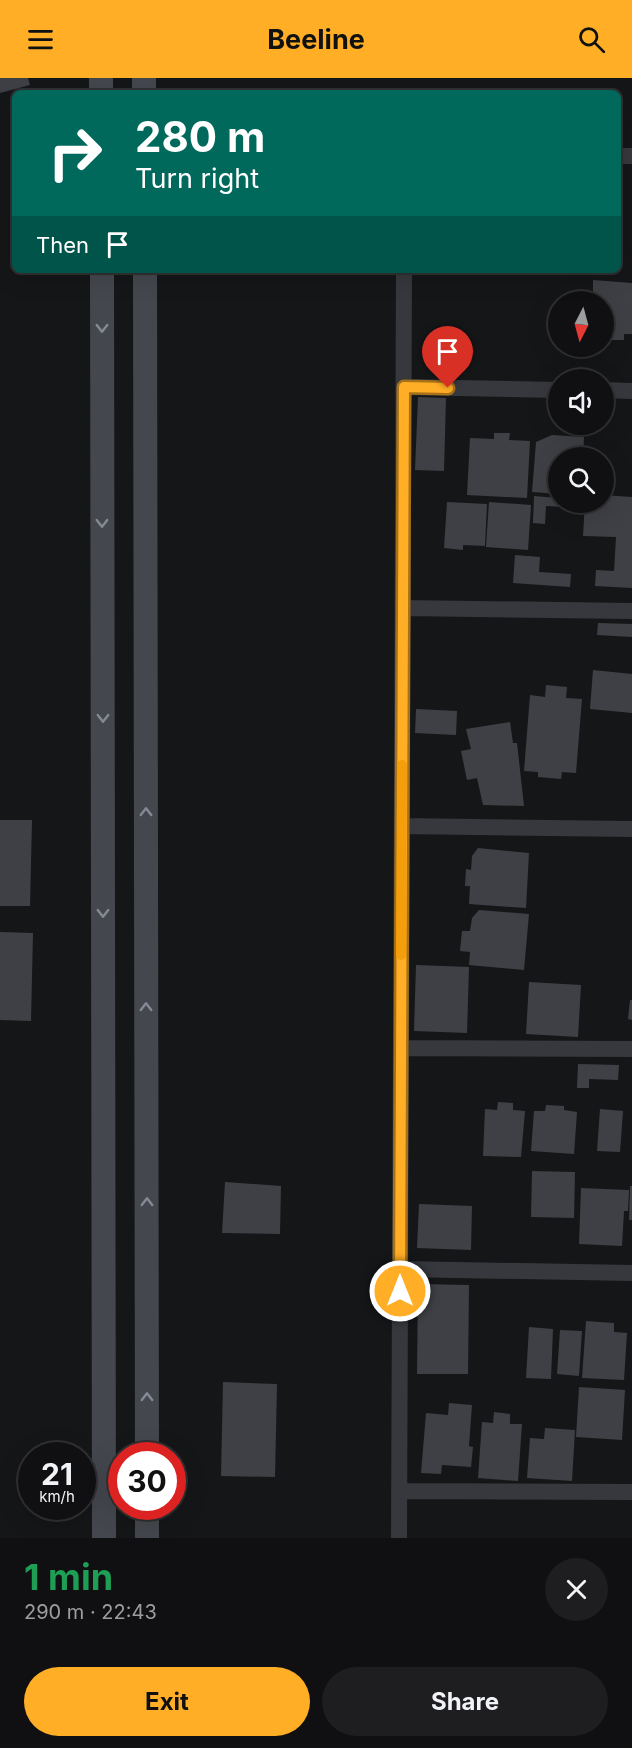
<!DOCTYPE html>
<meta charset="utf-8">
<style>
body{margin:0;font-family:Inter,sans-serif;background:#1e1e20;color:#f1f3f6;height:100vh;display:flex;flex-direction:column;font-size:22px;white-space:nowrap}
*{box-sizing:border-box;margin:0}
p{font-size:20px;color:#9c9d9f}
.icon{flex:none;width:33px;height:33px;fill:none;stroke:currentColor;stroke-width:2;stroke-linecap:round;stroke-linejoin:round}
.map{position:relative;height:1460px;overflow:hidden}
.panel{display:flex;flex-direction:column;background:#101012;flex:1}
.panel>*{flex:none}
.top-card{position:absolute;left:12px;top:12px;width:609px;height:183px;border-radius:9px;box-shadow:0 6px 24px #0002,0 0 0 2px #303032;background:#00695c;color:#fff;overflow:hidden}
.needle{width:39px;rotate:186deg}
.fabs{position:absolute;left:548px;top:213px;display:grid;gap:12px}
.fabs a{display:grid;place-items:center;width:66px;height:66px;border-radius:50%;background:#101012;box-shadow:0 6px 24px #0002,0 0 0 2px #303032;font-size:30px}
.speed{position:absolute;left:18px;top:1364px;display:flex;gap:12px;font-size:30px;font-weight:700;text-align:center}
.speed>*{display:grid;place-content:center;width:78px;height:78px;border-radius:50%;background:#101012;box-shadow:0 6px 24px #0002,0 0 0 2px #303032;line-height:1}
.speed small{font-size:15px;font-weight:400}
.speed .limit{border:9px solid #d22;background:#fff;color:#111}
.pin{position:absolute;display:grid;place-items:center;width:51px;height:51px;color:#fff;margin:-62px -26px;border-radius:50% 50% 50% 0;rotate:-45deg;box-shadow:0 0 6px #0007}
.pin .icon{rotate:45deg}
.me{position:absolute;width:66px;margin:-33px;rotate:0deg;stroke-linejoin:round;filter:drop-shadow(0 0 4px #0008)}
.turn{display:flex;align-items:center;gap:21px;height:126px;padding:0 24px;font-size:27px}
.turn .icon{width:78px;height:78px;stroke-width:2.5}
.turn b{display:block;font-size:42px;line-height:51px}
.then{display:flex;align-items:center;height:57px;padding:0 24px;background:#0003;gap:12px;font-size:22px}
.round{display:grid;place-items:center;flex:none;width:63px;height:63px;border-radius:32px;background:#1e1e20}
.headline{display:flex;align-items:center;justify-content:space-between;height:102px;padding:0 24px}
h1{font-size:36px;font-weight:700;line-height:45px;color:#1e9e55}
.button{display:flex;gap:12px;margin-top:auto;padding:12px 24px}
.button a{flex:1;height:69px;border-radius:36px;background:#ffae26;color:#111;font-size:24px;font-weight:700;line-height:69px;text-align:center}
.button a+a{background:#1e1e20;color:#f1f3f6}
header{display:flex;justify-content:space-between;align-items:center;height:78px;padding:0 24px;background:#ffae26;color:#111;font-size:27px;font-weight:700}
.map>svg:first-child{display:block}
</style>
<header><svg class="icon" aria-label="menu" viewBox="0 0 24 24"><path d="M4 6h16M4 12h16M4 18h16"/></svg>Beeline<svg class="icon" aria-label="search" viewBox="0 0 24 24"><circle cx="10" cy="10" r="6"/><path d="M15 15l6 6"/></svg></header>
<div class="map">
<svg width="632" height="1460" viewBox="0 0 632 1460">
<rect width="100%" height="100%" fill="#151618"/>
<path fill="#3f4045" d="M0,0H28L30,7L0,15Z
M593,202L632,205V256H624V262H609V255H603V224H593Z
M418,319L446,320L444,393L415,392Z
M494,355H510L509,362L530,363L527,420L467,417L470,360L494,361Z
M552,357L584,359L583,380H558V416L532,414L536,364Z
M603,417L632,419V510L595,508L596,492L614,493L616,459L583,458L585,424H603Z
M534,418L558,420V424H584L583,430L546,428L545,446L533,445Z
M447,424L487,426L485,468L463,467V472L444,470Z
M489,424L531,427L528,472L486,469Z
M515,477L540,479L539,494L571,496L570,509L513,505Z
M598,545L632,546V559L597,557Z
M593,592L632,596V635L590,631Z
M546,607L567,609L566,620L582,621L576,695L562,694L561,701L538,699V694L524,693L530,617L545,619Z
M416,631L457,633L456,657L415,655Z
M510,644L513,665H517L524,728L483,727L477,700L467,702L461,673L471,671L466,651Z
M0,742H32L30,828H0Z
M478,770L529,775L526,830L469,826L470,808H465L466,791L471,792L472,778Z
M479,832L529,836L524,892L469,887L470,874L460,873L462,853H470L472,840Z
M0,854L33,855L31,943L0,942Z
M416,887L469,889L467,955L414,953Z
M529,904L581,907L578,959L526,956Z
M630,922H632V942L628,941Z
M578,986L619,987L618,1002L589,1001V1010H577Z
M498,1024L513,1025V1032L525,1033L521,1079L483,1078L485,1031L497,1032Z
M546,1027L564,1028V1032L577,1034L574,1076L531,1073L534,1033H545Z
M600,1031L623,1033L620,1074L597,1073Z
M532,1093L575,1094L574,1140L531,1139Z
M225,1104L281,1108L280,1156L222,1155Z
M630,1108H632V1142H629Z
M581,1110L629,1112L628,1133H624L622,1168L579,1166Z
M419,1126L472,1128L471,1172L417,1170Z
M418,1206L469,1207L468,1296H417Z
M586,1243L614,1245V1254L627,1255L624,1302L582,1300Z
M529,1249L553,1251L551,1301L526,1300Z
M560,1252L582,1253L579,1298L557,1296Z
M223,1304L277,1306L275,1399L221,1398Z
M579,1309L625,1312L622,1362L576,1359Z
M449,1325L472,1327L469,1368L473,1369L471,1389L442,1387L441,1396L421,1395L426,1335L448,1337Z
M494,1334L510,1336V1346H522L518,1403L478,1400L482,1344L493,1345Z
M545,1350L575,1352L572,1403L527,1400L530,1360L544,1361Z"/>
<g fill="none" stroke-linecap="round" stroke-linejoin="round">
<path stroke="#36383d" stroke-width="16" d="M618,78H632
M404,309L558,312
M603,312L632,313
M403,530L632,533
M402,748L632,751
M401,970L632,971
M400,1191L632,1195
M399,1413L632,1414
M399,1460L404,192"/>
<path stroke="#44474d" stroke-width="24" d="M101,0V15
M144,0V15
M102,192L104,1460
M145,192L147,1377
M147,1428V1460"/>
</g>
<defs><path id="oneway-chevron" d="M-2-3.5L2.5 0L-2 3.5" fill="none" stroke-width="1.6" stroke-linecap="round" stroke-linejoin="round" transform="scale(1.5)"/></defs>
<g stroke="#848993">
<use href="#oneway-chevron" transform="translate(102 250) rotate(90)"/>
<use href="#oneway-chevron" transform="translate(102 445) rotate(90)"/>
<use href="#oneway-chevron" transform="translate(103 640) rotate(90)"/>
<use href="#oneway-chevron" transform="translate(146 734) rotate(-90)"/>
<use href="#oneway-chevron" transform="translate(103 835) rotate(90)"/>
<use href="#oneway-chevron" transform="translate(146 929) rotate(-90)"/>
<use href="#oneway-chevron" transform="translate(147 1124) rotate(-90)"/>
<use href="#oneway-chevron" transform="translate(147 1319) rotate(-90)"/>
</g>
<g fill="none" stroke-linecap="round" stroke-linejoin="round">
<defs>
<path id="route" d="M400,1213L404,309L448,310"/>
</defs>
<use href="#route" stroke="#a67119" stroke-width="15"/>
<use href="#route" stroke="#ffae26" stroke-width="10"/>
<path stroke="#f59e0b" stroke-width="10" d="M401,877L402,687"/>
</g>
</svg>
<div class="fabs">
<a><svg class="needle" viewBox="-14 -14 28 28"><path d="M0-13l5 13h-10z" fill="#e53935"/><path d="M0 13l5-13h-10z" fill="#9c9d9f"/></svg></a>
<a><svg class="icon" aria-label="sound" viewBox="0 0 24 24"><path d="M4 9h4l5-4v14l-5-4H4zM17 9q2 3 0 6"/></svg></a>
<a><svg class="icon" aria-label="search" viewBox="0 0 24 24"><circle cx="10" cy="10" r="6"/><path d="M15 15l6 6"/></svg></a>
</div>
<div class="speed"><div>21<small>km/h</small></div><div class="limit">30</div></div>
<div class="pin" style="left:448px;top:310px;background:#d93025"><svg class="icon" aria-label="arrive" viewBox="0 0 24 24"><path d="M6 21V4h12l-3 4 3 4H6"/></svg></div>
<svg class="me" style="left:400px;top:1213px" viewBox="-20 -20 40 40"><circle r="17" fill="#ffae26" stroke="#fff" stroke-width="3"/><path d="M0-11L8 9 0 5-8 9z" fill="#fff"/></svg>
<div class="top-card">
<div class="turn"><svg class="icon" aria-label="right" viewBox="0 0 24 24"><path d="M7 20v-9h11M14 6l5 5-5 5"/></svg><div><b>280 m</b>Turn right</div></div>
<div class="then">Then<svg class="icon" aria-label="arrive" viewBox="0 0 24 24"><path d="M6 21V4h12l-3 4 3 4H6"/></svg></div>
</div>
</div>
<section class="panel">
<div class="headline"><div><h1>1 min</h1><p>290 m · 22:43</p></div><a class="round"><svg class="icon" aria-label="close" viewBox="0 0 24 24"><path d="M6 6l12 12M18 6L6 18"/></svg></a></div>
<div class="button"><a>Exit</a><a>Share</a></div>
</section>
